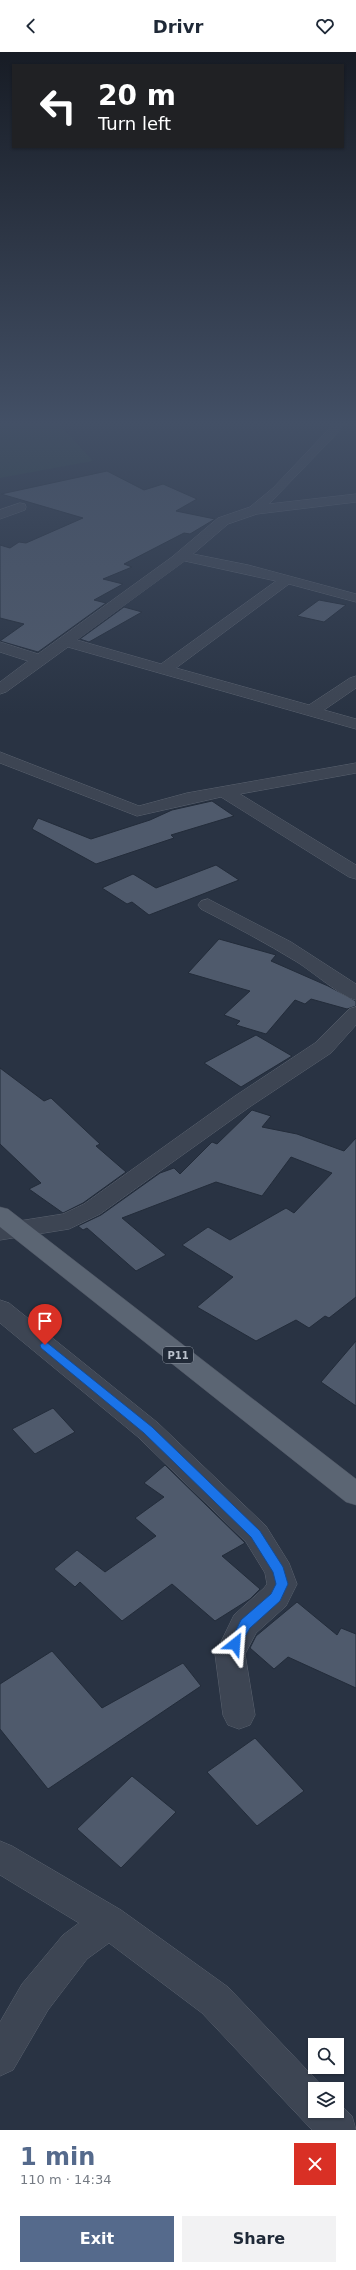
<!DOCTYPE html>
<meta charset="utf-8">
<style>
body{margin:0;font-family:"DejaVu Sans",sans-serif;background:#f2f2f3;color:#1f2937;height:100vh;display:flex;flex-direction:column;font-size:15px;white-space:nowrap}
*{box-sizing:border-box;margin:0}
p{font-size:13px;color:#747a83}
.icon{flex:none;width:22px;height:22px;fill:none;stroke:currentColor;stroke-width:2;stroke-linecap:round;stroke-linejoin:round}
.map{position:relative;height:2078px;overflow:hidden}
.sheet{display:flex;flex-direction:column;background:#fff;flex:1}
.sheet>*{flex:none}
.banner{position:absolute;left:12px;top:12px;width:332px;height:84px;border-radius:0px;box-shadow:0 1px 3px #0004;background:#202124;color:#fff;overflow:hidden}
.buttons{position:absolute;left:308px;top:1986px;display:grid;gap:8px}
.buttons a{display:grid;place-items:center;width:36px;height:36px;border-radius:0px;background:#fff;box-shadow:0 1px 3px #0004;font-size:20px}
.pin{position:absolute;display:grid;place-items:center;width:34px;height:34px;color:#fff;margin:-41px -17px;border-radius:50% 50% 50% 0;rotate:-45deg;box-shadow:0 0 4px #0007}
.pin .icon{rotate:45deg}
.me{position:absolute;width:44px;margin:-22px;rotate:28deg;stroke-linejoin:round;filter:drop-shadow(0 0 3px #0008)}
.turn{display:flex;align-items:center;gap:14px;height:84px;padding:0 20px;font-size:18px}
.turn .icon{width:52px;height:52px;stroke-width:2.5}
.turn b{display:block;font-size:28px;line-height:34px}
.round{display:grid;place-items:center;flex:none;width:42px;height:42px;border-radius:0px;background:#f2f2f3}
.head{display:flex;align-items:center;justify-content:space-between;height:68px;padding:0 20px}
h1{font-size:24px;font-weight:700;line-height:30px;color:#556a8c}
.primary-button{display:flex;gap:8px;margin-top:auto;padding:8px 20px}
.primary-button a{flex:1;height:46px;border-radius:0px;background:#556a8c;color:#fff;font-size:16px;font-weight:700;line-height:46px;text-align:center}
.primary-button a+a{background:#f2f2f3;color:#1f2937}
header{display:flex;justify-content:space-between;align-items:center;height:52px;padding:0 20px;background:#fff;font-size:18px;font-weight:700}
.map>svg:first-child{display:block}
</style>
<header><svg class="icon" aria-label="back" viewBox="0 0 24 24"><path d="M15 5l-7 7 7 7"/></svg>Drivr<svg class="icon" aria-label="heart" viewBox="0 0 24 24"><path d="M12 20l-8-8c-3-5 5-10 8-4 3-6 11-1 8 4z"/></svg></header>
<div class="map">
<svg width="356" height="2078" viewBox="0 0 356 2078">
<rect width="100%" height="100%" fill="#293343"/>
<path fill="#2b4144" d="M0,372H59L93,409L0,426Z"/>
<path fill="#4f5a6c" stroke="#232c3a" d="M107,419L144,438L163,432L197,447L176,459L215,467L190,482L184,481L124,512L132,515L103,527L123,532L94,548L106,551L38,600L0,589L24,572L0,566V493L10,496L19,490L26,491L83,466L1,442Z
M319,548L346,553L324,570L297,564Z
M124,555L142,560L89,590L80,587Z
M212,749L234,764L171,783L174,786L96,812L32,777L38,766L91,787L150,768L172,758Z
M216,813L239,828L149,863L132,850L127,852L102,836L133,822L156,836Z
M219,887L276,903L271,909L328,934L356,949V954L347,957L311,947L305,952L295,948L266,982L236,973L240,969L224,963L250,939L188,921Z
M256,983L292,1004L241,1035L204,1011Z
M0,1016L44,1049L51,1046L100,1092L96,1094L126,1120L83,1151L63,1161L29,1137L41,1131L0,1092Z
M252,1058L271,1064L262,1075L297,1082L344,1099L356,1086V1245L329,1266L325,1264L309,1276L296,1268L256,1289L197,1255L233,1225L182,1193L208,1175L230,1188L286,1156L294,1161L332,1121L291,1105L262,1144L216,1130L122,1166L166,1203L136,1219L87,1176L83,1178L78,1174L101,1163L160,1121L174,1116L180,1122L212,1090L217,1092Z
M356,1289V1354L321,1330Z
M53,1356L75,1380L35,1402L12,1377Z
M165,1413L245,1491L222,1504L260,1537L250,1547L215,1569L172,1532L122,1569L80,1530L75,1535L54,1517L77,1498L105,1520L156,1484L135,1466L164,1445L144,1431Z
M297,1550L337,1583L341,1576L356,1582V1636L288,1605L274,1617L250,1596L256,1584Z
M52,1599L102,1656L183,1611L201,1634L48,1737L0,1677V1632Z
M255,1686L304,1739L257,1774L207,1720Z
M132,1724L176,1760L121,1816L77,1777Z"/>
<g fill="none" stroke-linecap="round" stroke-linejoin="round">
<defs>
<path id="minor" d="M334,372H346L269,452L356,442V450L257,462L228,472L193,502L248,513L356,542V550L289,532L176,616L309,653L350,626L356,624V636L324,658L356,667V677L68,595L6,640L0,642V630L28,609L0,600V590L38,602L172,505L218,466L250,455L273,436ZM185,509L276,529L161,612L77,588Z
M20,451L25,452L26,455L25,458L0,467V458Z
M0,700L139,754L187,741L356,711V721L240,742L356,813V827L349,825L221,745L137,764L0,711Z
M208,847L291,890L356,932V948C340,944 313,920 297,910C266,891 234,874 201,857L198,853L201,849Z
M356,955V973L331,1001L251,1054L100,1162L69,1177L0,1188V1172L63,1162L84,1152L235,1044L315,991L349,957Z
M0,1248L9,1251L158,1371L266,1474L289,1511L297,1532L286,1554L256,1581L245,1602L255,1663L250,1673L239,1677L228,1673L223,1663L215,1602L234,1563L264,1536L267,1532L265,1521L246,1490L138,1385L0,1271Z
M0,1789L12,1794L121,1858L228,1935L325,2037H315V2059H337V2049L352,2064L356,2078H312L202,1961L109,1891L87,1907L48,1958L13,2018L0,2024V1970L22,1932L63,1883L79,1871L0,1823Z"/>
<path id="major" d="M0,1155L8,1157L356,1427V1453L346,1450L0,1175Z"/>
</defs>
<use href="#minor" stroke="#5b6370" stroke-width="1"/>
<use href="#major" stroke="#474e5c" stroke-width="1"/>
<use href="#minor" fill="#3d4553" fill-rule="evenodd"/>
<use href="#major" fill="#5b6573" fill-rule="evenodd"/>
</g>
<linearGradient id="sky" x2="0" y2="1"><stop stop-color="#171c25"/><stop offset="0.56" stop-color="#435066"/><stop offset="1" stop-color="#435066" stop-opacity="0"/></linearGradient>
<rect width="356" height="663" fill="url(#sky)"/>
<path fill="#1a73e8" stroke="#114b97" d="M45,1289L152,1375L260,1479L283,1515L288,1532L280,1549L250,1576L239,1595H230L229,1592L241,1568L271,1542L276,1532L273,1520L251,1485L144,1381L41,1296L40,1293Z"/>
<g text-anchor="middle" dominant-baseline="central" stroke-width="4" stroke-linejoin="round" paint-order="stroke">
<rect fill="#212a38" stroke="#8c94a0" stroke-width="1" x="163" y="1295" width="30" height="16" rx="3"/>
<g font-size="10" font-weight="bold" fill="#bac1cc">
<text x="178" y="1303">P11</text>
</g>
</g>
</svg>
<div class="buttons">
<a><svg class="icon" aria-label="search" viewBox="0 0 24 24"><circle cx="10" cy="10" r="6"/><path d="M15 15l6 6"/></svg></a>
<a><svg class="icon" aria-label="layers" viewBox="0 0 24 24"><path d="M12 4l9 5-9 5-9-5zM3 14l9 5 9-5"/></svg></a>
</div>
<div class="pin" style="left:45px;top:1293px;background:#d93025"><svg class="icon" aria-label="arrive" viewBox="0 0 24 24"><path d="M6 21V4h12l-3 4 3 4H6"/></svg></div>
<svg class="me" style="left:235px;top:1592px" viewBox="-20 -20 40 40"><path d="M0-17L14 15 0 8-14 15z" fill="#1a73e8" stroke="#fff" stroke-width="4"/></svg>
<div class="banner">
<div class="turn"><svg class="icon" aria-label="left" viewBox="0 0 24 24"><path d="M17 20v-9H6M10 6l-5 5 5 5"/></svg><div><b>20 m</b>Turn left</div></div>
</div>
</div>
<section class="sheet">
<div class="head"><div><h1>1 min</h1><p>110 m · 14:34</p></div><a class="round" style="background:#d93025;color:#fff"><svg class="icon" aria-label="close" viewBox="0 0 24 24"><path d="M6 6l12 12M18 6L6 18"/></svg></a></div>
<div class="primary-button"><a>Exit</a><a>Share</a></div>
</section>
